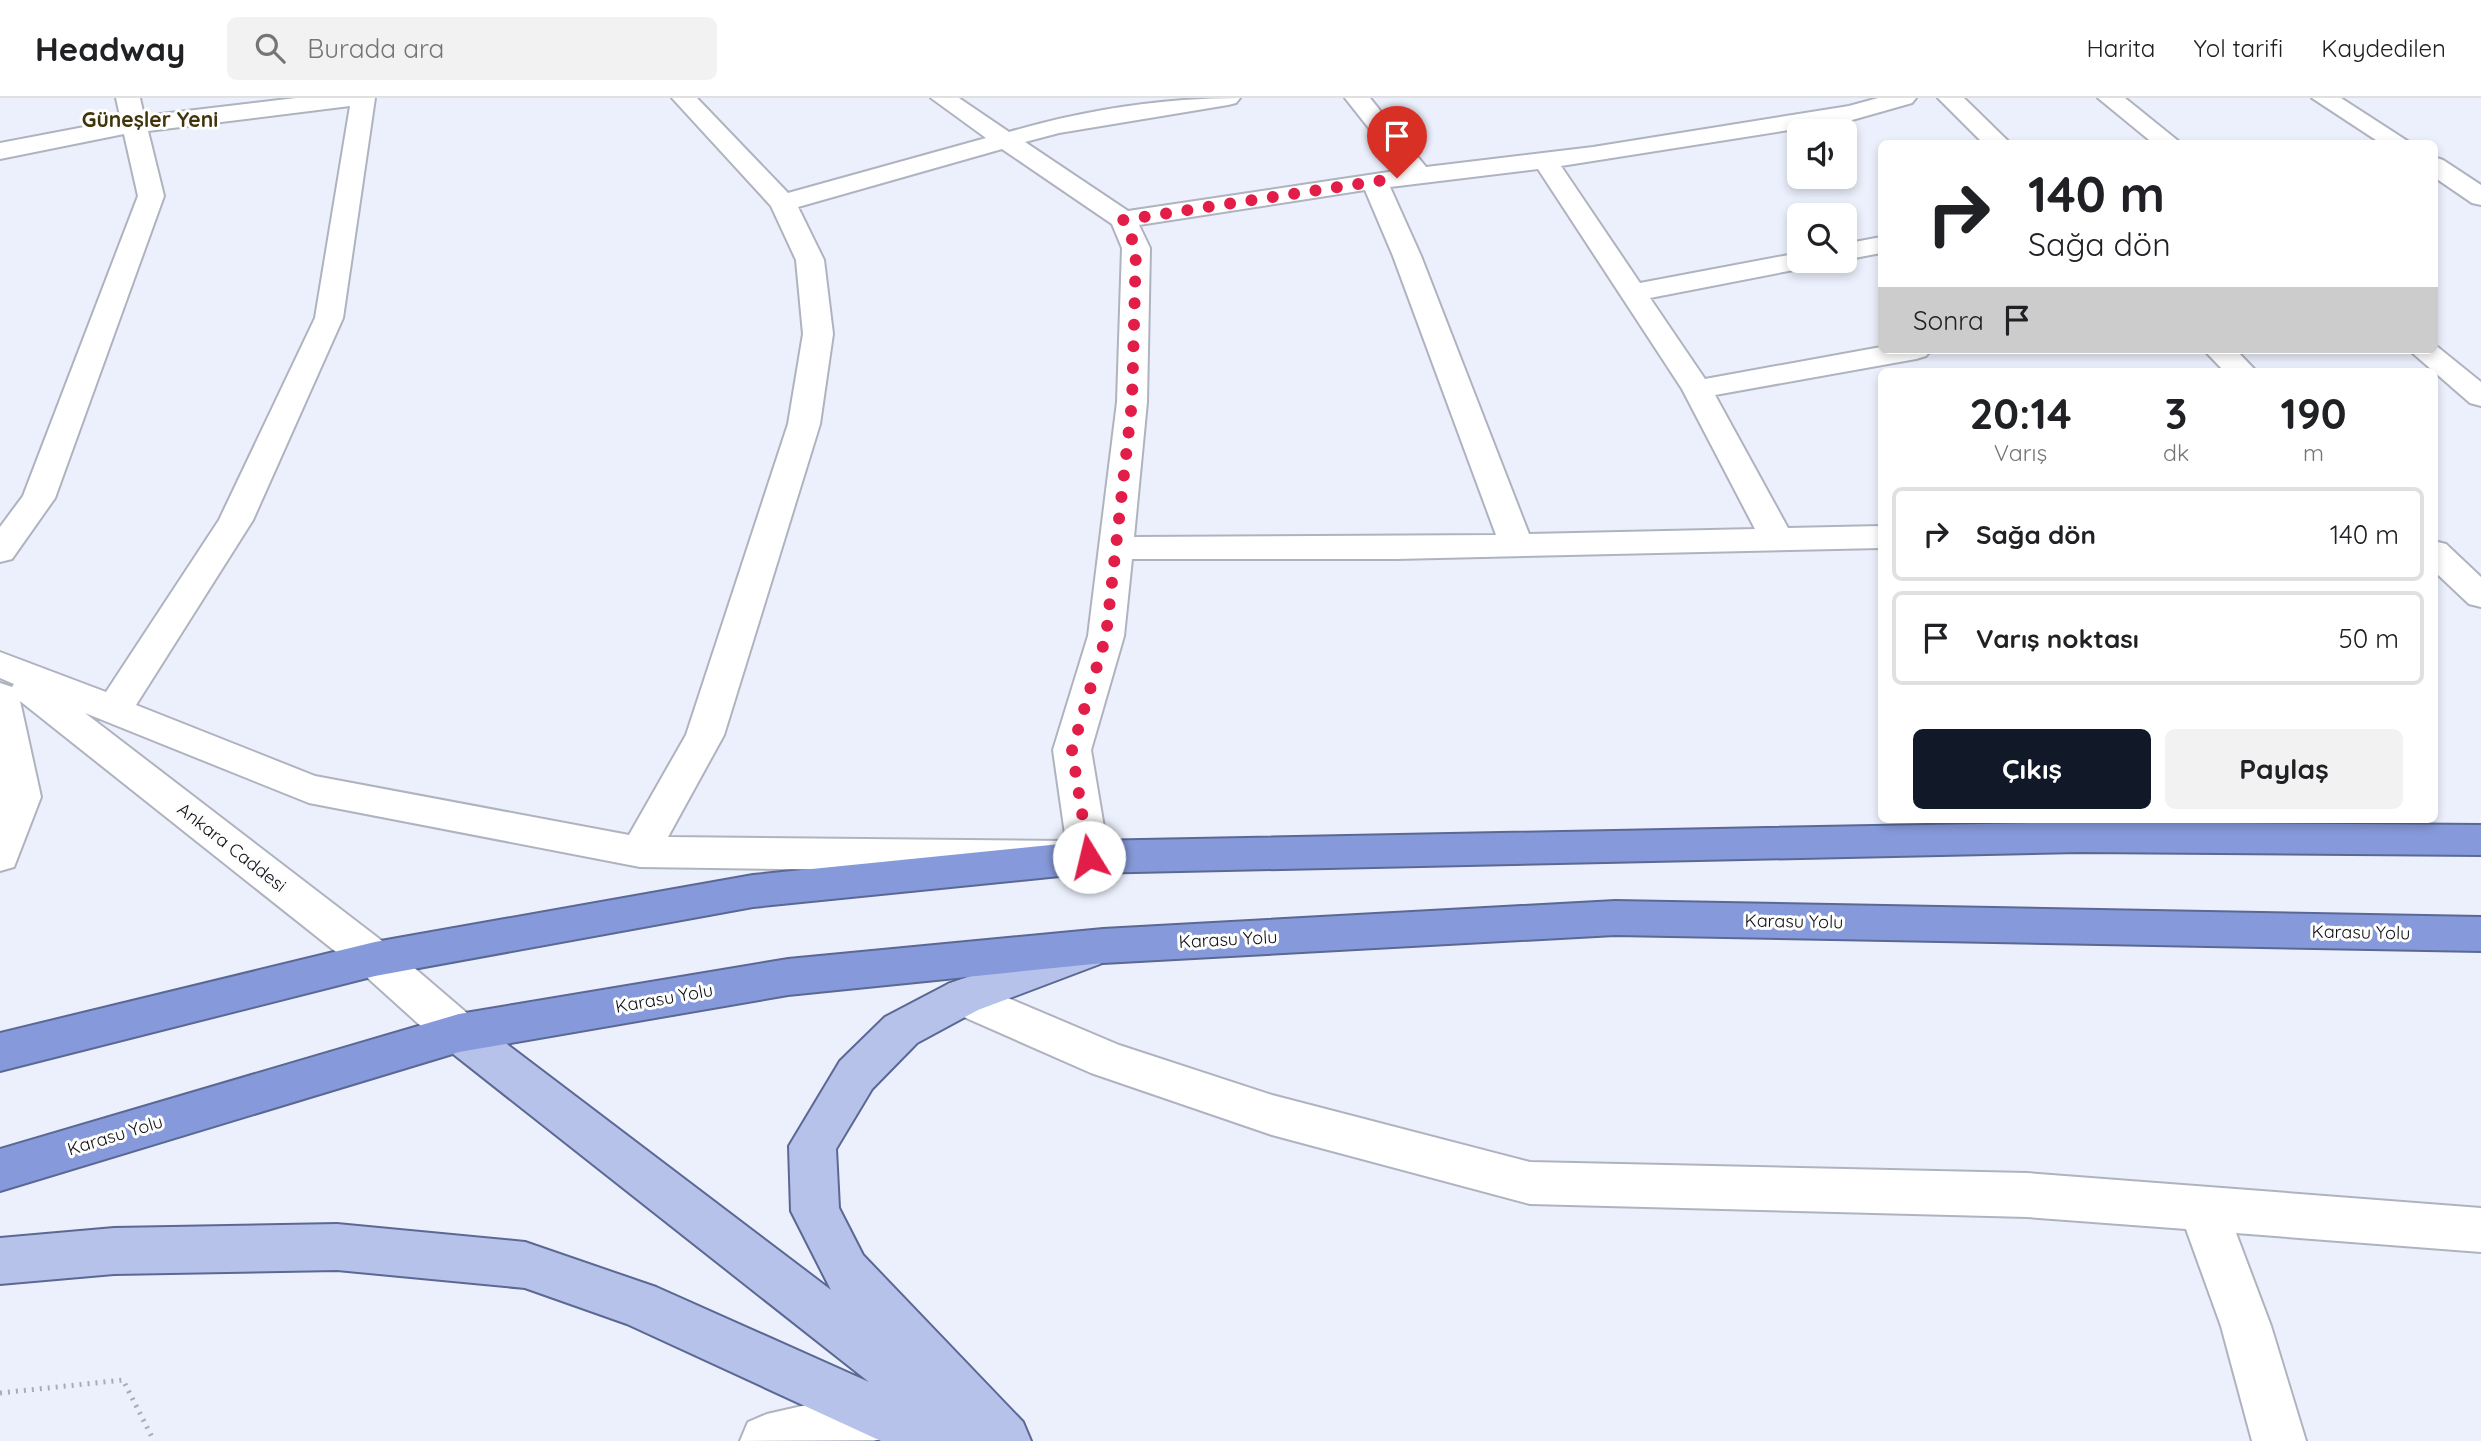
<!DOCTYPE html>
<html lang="tr">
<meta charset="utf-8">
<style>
body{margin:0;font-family:Quicksand,sans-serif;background:#f2f2f2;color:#202124;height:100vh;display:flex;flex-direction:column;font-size:26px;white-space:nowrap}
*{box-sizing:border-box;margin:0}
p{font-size:23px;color:#757577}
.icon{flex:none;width:38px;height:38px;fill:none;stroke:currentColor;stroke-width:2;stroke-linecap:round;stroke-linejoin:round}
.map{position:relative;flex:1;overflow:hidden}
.drawer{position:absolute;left:1878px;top:270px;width:560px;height:455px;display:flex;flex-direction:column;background:#fff;border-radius:10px;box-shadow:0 4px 10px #0003}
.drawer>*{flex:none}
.hud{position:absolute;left:1878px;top:42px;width:560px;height:214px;border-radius:10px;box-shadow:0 4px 10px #0003;background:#fff;color:#202124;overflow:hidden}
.controls{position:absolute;left:1787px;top:21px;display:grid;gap:14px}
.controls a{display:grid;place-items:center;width:70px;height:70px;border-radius:10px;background:#fff;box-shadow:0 4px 10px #0003;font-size:35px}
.pin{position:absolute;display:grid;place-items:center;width:60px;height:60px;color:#fff;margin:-72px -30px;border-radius:50% 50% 50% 0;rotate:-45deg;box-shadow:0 0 7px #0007}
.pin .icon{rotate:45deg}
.me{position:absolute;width:77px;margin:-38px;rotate:351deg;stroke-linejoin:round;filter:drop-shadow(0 0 5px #0008)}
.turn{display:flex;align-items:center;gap:24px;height:147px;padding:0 35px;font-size:32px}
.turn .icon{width:91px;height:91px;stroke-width:2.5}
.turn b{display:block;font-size:49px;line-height:60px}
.then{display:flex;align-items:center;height:66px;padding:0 35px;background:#0003;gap:14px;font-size:26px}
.eta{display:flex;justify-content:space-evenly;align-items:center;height:119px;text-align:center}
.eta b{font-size:42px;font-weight:700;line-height:49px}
.action{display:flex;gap:14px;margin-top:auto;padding:14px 35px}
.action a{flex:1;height:80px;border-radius:10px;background:#111827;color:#fff;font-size:28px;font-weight:700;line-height:80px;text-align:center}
.action a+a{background:#f2f2f2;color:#202124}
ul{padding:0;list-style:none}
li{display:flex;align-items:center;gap:21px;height:94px;margin:0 14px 10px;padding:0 21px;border:4px solid #e0e0e0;border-radius:10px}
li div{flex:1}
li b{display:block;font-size:26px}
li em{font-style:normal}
header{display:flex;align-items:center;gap:42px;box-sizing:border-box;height:98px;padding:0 35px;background:#fff;border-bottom:2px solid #e0e0e0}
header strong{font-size:33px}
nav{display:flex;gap:38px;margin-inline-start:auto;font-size:24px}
.search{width:490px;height:63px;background:#f2f2f2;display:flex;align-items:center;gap:18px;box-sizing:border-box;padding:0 24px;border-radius:10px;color:#757577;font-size:26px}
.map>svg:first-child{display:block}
</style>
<header>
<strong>Headway</strong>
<div class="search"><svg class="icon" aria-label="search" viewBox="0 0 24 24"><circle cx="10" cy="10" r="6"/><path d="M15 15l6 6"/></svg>Burada ara</div>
<nav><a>Harita</a><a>Yol tarifi</a><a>Kaydedilen</a></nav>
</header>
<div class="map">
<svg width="2481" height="1343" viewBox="0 0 2481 1343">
<rect width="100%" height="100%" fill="#ebf0fc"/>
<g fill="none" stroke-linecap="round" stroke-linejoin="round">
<defs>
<path id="minor" d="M116,0H140L144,18L296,0H375L343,220L253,422L136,607L315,678L629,737L686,637L788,326L803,236L796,162L771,108L672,0H697L788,95L986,40L931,0H959L1009,34C1084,12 1162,0 1240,0L1236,5L1228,7L1059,35L1025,44L1128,113L1402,72L1345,0H1370L1426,69L1593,49L1849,8L1878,0H1916L1912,5L1852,22L1561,68L1640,185L1799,155V163H1813L1809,169L1799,171L1650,200L1705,281L1881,249V252H1931L1926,258L1916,261L1715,297L1788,430L1881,428V450L1396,461H1132L1124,538L1091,652L1109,759L1103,770L1089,775L640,769L309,705L85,615L390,849L475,922L481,935L475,948L459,954L443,948L360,873L20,603L41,699L14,769L0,773V585L12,589L14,586L0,580V554L106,594L219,422L315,220L350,8L148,33L164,98L55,400L12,461L0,464V429L23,398L138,98L124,36L0,61V45L121,22ZM1002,51L1112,126L1122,150L1117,304L1088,538L1053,652L1066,743L668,739L724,637L820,326L833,236L824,162L798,109ZM1538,71L1682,291L1755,431L1529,436L1421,158L1390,89ZM1365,92L1393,158L1496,437L1134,439L1147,304L1150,150L1139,127Z
M1938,0H1964L2011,46H1984Z
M2098,0H2125L2182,46H2154Z
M2312,0H2341L2412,46H2382Z
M2434,59L2443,62L2481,87V107L2472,105L2434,79Z
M1881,139V155L1844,162V146Z
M2434,246L2481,284V308L2470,305L2409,252H2434Z
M2204,252H2236L2256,273H2224Z
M2434,443L2446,446L2481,479V509L2469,506L2434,473Z
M963,881L1119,947L1272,997L1530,1064L2027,1075L2481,1110V1154L2236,1135L2271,1228L2306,1343H2252L2221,1228L2186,1131L2027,1119L1530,1106L1272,1037L1091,975L948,912L941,899L948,886Z
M881,1290L900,1298L907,1316L900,1334L881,1342L740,1343L748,1324L767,1316Z"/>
<path id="major" d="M1085,837L1100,842L1106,854L1100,866L978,912L917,945L872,991L836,1051L839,1110L863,1157L1023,1324L1031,1343H881L627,1226L525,1190L337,1172L114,1176L0,1186V1140L114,1130L337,1126L525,1144L656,1189L869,1284L443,948L437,935L443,922L459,916L475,922L831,1192L791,1113L789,1048L840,963L885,919L948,886Z"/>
<path id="highway" d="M2080,724L2481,727V757L2080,754L1089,775L753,809L375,878L0,973V935L375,844L753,777L1089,743Z
M1615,803L2481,819V853L1615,837L1103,865L788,897L459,954L0,1093V1051L459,916L788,861L1103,831Z"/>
</defs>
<use href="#minor" stroke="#afb3bf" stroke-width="4"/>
<use href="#major" stroke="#5b6894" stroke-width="4"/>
<use href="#highway" stroke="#5b6894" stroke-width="4"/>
<path stroke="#a8acb5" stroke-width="5" stroke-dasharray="2 6" stroke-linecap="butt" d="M0,1295L123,1282L154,1343"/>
<use href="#minor" fill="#fff" fill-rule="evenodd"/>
<use href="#major" fill="#b6c2e9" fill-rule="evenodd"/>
<use href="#highway" fill="#8699da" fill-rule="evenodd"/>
</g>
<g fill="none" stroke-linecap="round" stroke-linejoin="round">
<path stroke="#e11d48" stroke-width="12" stroke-dasharray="0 21.6" d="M1089,759L1072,652L1106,538L1132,304L1136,150L1123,122L1397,80"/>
</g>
<g text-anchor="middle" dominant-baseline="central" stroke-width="6" stroke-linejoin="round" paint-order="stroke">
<g font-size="18" fill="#0c0e12" stroke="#fdfdfd">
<text transform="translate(232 749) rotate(38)">Ankara Caddesi</text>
<text transform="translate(1794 823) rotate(1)">Karasu Yolu</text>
<text transform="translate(2361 834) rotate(1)">Karasu Yolu</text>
<text transform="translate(1228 841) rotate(-3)">Karasu Yolu</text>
<text transform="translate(664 900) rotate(-10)">Karasu Yolu</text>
<text transform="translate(115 1037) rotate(-17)">Karasu Yolu</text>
</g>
<g font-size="21" font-weight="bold" fill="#41340a" stroke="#fdfdfd">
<text x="150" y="21">Güneşler Yeni</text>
</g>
</g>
</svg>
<div class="controls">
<a><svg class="icon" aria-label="sound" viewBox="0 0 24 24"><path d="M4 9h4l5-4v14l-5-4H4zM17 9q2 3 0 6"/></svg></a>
<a><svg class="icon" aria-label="search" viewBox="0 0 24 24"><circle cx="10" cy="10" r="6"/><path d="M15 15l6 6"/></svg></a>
</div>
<div class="pin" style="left:1397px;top:80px;background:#d93025"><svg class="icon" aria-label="arrive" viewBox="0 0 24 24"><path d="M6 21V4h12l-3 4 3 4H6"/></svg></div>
<svg class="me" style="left:1089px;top:759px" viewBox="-20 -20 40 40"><circle r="19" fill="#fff"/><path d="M0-13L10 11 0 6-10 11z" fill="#e11d48"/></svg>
<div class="hud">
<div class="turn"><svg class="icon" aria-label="right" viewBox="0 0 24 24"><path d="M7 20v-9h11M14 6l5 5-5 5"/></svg><div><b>140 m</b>Sağa dön</div></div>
<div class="then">Sonra<svg class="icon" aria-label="arrive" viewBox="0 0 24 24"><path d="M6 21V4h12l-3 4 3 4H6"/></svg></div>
</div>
<section class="drawer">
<div class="eta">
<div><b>20:14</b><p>Varış</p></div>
<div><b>3</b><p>dk</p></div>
<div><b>190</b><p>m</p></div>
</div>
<ul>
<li><svg class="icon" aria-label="right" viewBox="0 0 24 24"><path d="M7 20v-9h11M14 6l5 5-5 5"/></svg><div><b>Sağa dön</b></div><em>140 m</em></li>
<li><svg class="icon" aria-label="arrive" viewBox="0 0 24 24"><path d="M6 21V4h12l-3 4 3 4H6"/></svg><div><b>Varış noktası</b></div><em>50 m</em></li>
</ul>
<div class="action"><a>Çıkış</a><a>Paylaş</a></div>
</section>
</div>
